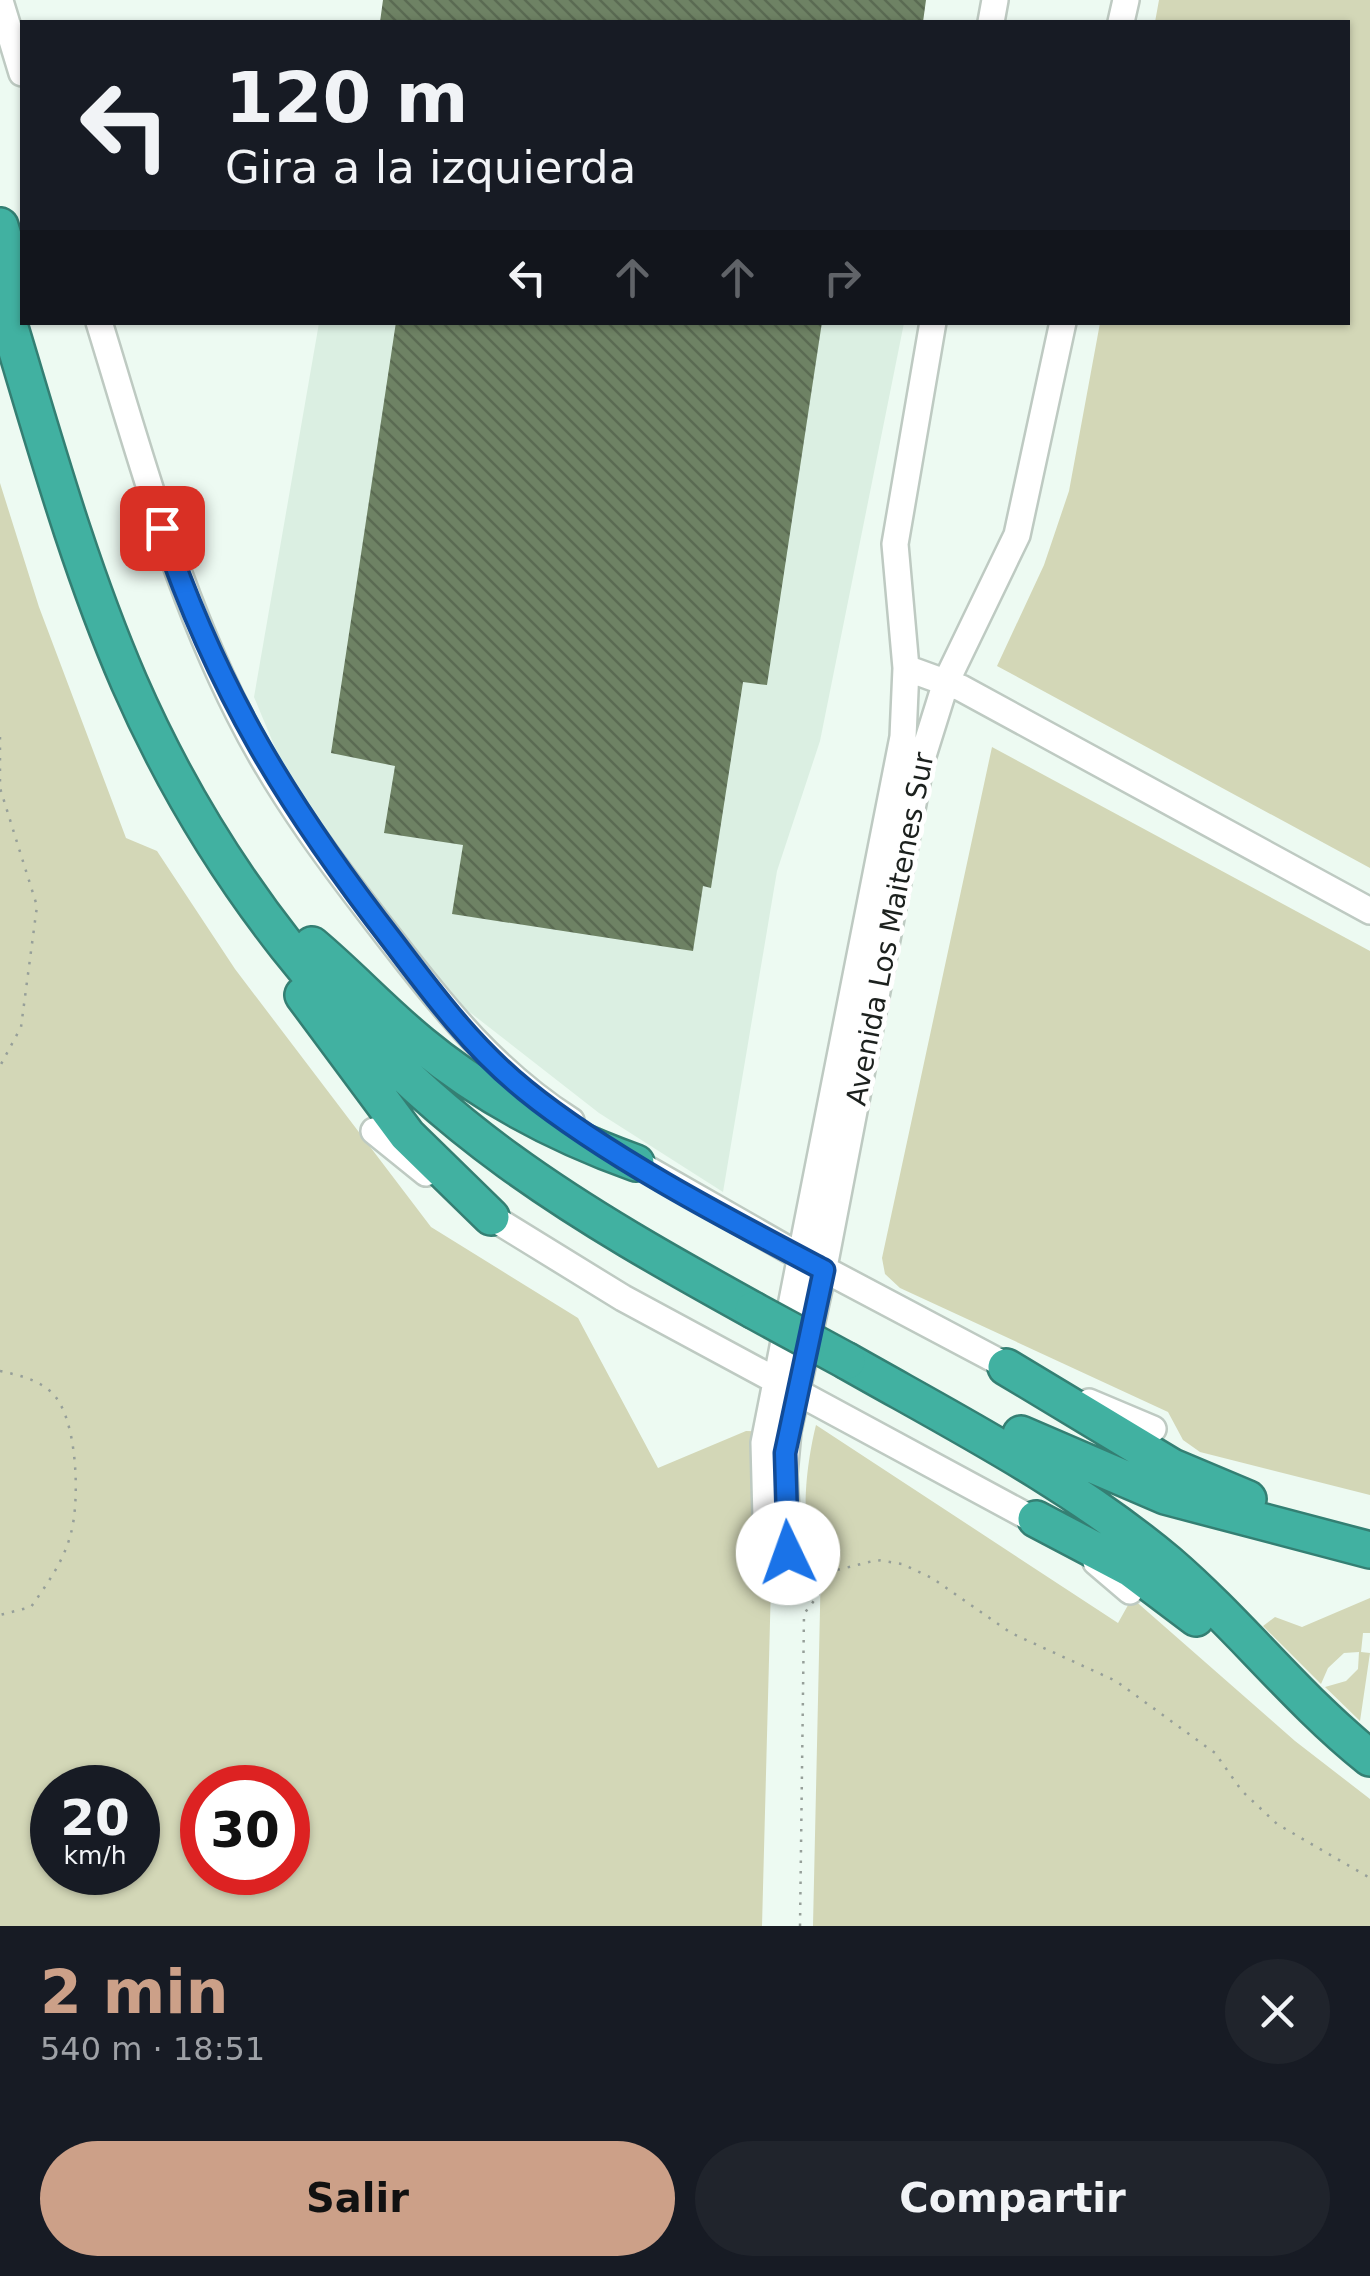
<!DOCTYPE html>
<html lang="es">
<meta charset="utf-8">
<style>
body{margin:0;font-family:"DejaVu Sans",sans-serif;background:#20242c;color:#f1f3f6;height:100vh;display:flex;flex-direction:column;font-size:38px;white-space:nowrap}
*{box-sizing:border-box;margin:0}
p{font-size:32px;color:#9ea1a6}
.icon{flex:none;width:55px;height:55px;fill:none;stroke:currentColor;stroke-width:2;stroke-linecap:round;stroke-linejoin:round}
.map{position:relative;height:1926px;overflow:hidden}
.panel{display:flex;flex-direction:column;background:#171b24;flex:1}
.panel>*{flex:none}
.guide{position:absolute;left:20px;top:20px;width:1330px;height:305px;border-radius:0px;box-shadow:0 2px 8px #0004;background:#171b24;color:#f1f3f6;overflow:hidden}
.speed{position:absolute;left:30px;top:1765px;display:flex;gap:20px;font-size:50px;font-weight:700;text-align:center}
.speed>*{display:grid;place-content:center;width:130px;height:130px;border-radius:50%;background:#171b24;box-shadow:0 2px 8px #0004;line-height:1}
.speed small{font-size:25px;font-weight:400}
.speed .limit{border:15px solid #d22;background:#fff;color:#111}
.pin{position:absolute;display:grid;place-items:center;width:85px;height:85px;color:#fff;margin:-42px;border-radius:20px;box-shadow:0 5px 15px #0006}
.me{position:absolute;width:110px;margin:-55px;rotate:357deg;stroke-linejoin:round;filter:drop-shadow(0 0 8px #0008)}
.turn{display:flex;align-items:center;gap:35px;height:210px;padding:0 40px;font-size:45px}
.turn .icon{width:130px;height:130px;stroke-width:2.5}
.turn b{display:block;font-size:70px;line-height:85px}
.lanes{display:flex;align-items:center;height:95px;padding:0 40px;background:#0003;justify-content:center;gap:50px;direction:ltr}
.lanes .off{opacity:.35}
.round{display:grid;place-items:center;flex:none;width:105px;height:105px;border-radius:52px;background:#20242c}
.headline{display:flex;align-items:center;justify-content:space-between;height:170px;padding:0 40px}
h1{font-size:60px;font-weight:700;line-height:75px;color:#cca088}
.primary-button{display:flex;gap:20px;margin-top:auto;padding:20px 40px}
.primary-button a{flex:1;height:115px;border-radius:60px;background:#cca088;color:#111;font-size:40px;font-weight:700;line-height:115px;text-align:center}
.primary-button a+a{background:#20242c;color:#f1f3f6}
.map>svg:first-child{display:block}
</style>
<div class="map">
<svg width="1370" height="1926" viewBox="0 0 1370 1926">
<defs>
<pattern id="building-back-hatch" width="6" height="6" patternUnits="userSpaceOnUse" patternTransform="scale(2.5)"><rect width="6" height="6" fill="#6e8264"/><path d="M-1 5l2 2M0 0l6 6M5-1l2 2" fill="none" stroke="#5a6a52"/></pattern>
</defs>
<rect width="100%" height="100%" fill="#edfaf2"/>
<path fill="#dbefe2" d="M319,323H904L820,741L777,871L723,1192L599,1113L467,1010L356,881L289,781L254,697Z"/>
<path fill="#d3d7b7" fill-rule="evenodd" d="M1159,0H1370V868L997,666L1044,565L1069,491L1100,323L1348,322V22H1155Z
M0,483L39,607L126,838L157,851L235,969L431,1227L578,1318L658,1468L746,1431L775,1432L762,1926H0ZM52,1788H138V1872H52ZM202,1788H288V1872H202Z
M992,747L1370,951V1495L1200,1452L1183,1440L1168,1412L900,1288L885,1274L882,1258Z
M816,1425L1118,1623L1132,1598L1295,1741L1370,1799V1926H813L821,1564C796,1536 807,1461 816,1425Z
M1370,1598V1633H1363L1361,1652L1370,1653L1360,1721L1325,1687L1346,1681L1358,1669L1359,1652L1344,1653L1328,1668L1321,1684L1263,1626L1275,1617L1302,1627Z"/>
<path fill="url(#building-back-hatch)" d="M383,0H926L923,22H380Z
M396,322H822L767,685L743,682L711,888L703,886L693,951L452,914L463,845L384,833L395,766L331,753Z"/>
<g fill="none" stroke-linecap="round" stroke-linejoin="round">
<defs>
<path id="minor" d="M0,1L22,73
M991,22L995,0
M1121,22L1126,0
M99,322C140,455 176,590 239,714C280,796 335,868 391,940C445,1010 496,1073 571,1121
M906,668L961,688L1370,911
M374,1131L426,1173
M621,1154L803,1258L1020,1373
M480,1210L623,1298L1047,1527
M1089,1402L1153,1429
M788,1553L784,1474L788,1431L826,1257L921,762L946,682L1017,535L1063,322
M767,1555L764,1443L903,737L906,668L895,544L933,322
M1096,1562L1130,1591"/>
<path id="highway" d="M0,226L22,299
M0,295C40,425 75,557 129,682C211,870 342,1040 509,1161C586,1217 670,1264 753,1310
M312,945C350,977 383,1013 421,1044C485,1097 558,1135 636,1163
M303,995L407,1135L491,1217
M847,1361C958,1424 1070,1481 1168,1563C1239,1624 1297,1700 1370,1758
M1006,1367L1172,1467L1248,1499
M1021,1434L1165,1496L1370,1550
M1036,1519L1131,1569L1196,1618"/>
</defs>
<use href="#minor" stroke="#becac2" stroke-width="30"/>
<use href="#highway" stroke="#347f73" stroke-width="40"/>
<path stroke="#969f99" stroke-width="2.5" stroke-dasharray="2.5 8" stroke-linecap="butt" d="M0,737V788L37,906L21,1027L0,1066
M0,1371C18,1375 36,1379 50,1391C78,1414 80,1500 71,1533C64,1561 47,1584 31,1607L0,1615
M800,1926L804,1614L837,1570L877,1560L902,1564L932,1578L1011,1633L1116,1681L1215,1753L1242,1791L1277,1824L1370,1878"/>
<use href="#minor" stroke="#fff" stroke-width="25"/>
<use href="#highway" stroke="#41b1a1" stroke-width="35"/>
<defs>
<path id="highway-bridge" d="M753,1310L847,1361"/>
</defs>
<use href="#highway-bridge" stroke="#347f73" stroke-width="40" stroke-linecap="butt"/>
<use href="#highway-bridge" stroke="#41b1a1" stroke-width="35"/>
</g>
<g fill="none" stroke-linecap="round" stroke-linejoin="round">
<defs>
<path id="route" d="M162,528C217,691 289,808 394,943C434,996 473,1048 525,1090C606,1156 731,1221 824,1270L785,1453L788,1553"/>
</defs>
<use href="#route" stroke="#114b97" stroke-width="25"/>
<use href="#route" stroke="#1a73e8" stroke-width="18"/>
</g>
<g text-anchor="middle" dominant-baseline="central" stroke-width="10" stroke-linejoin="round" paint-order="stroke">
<g font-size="28" fill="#1c211e" stroke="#fff">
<text transform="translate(890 929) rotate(-79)">Avenida Los Maitenes Sur</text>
</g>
</g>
</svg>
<div class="speed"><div>20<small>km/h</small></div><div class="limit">30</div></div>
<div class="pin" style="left:162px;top:528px;background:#d93025"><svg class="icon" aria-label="arrive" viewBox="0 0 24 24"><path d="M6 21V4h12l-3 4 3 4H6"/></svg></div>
<svg class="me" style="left:788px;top:1553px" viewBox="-20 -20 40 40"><circle r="19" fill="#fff"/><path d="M0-13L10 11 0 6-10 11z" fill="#1a73e8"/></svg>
<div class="guide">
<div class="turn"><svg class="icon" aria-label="left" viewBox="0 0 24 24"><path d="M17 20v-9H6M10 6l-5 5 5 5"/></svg><div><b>120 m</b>Gira a la izquierda</div></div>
<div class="lanes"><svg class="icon" aria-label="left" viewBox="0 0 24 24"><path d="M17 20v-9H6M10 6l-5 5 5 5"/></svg><svg class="icon off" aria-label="ahead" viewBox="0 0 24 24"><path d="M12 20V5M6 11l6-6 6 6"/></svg><svg class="icon off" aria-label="ahead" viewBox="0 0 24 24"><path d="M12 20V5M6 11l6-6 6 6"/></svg><svg class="icon off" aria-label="right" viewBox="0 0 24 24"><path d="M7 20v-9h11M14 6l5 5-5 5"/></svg></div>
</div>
</div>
<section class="panel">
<div class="headline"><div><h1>2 min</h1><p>540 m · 18:51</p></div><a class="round"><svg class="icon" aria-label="close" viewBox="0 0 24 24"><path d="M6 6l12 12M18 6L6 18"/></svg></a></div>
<div class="primary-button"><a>Salir</a><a>Compartir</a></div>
</section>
